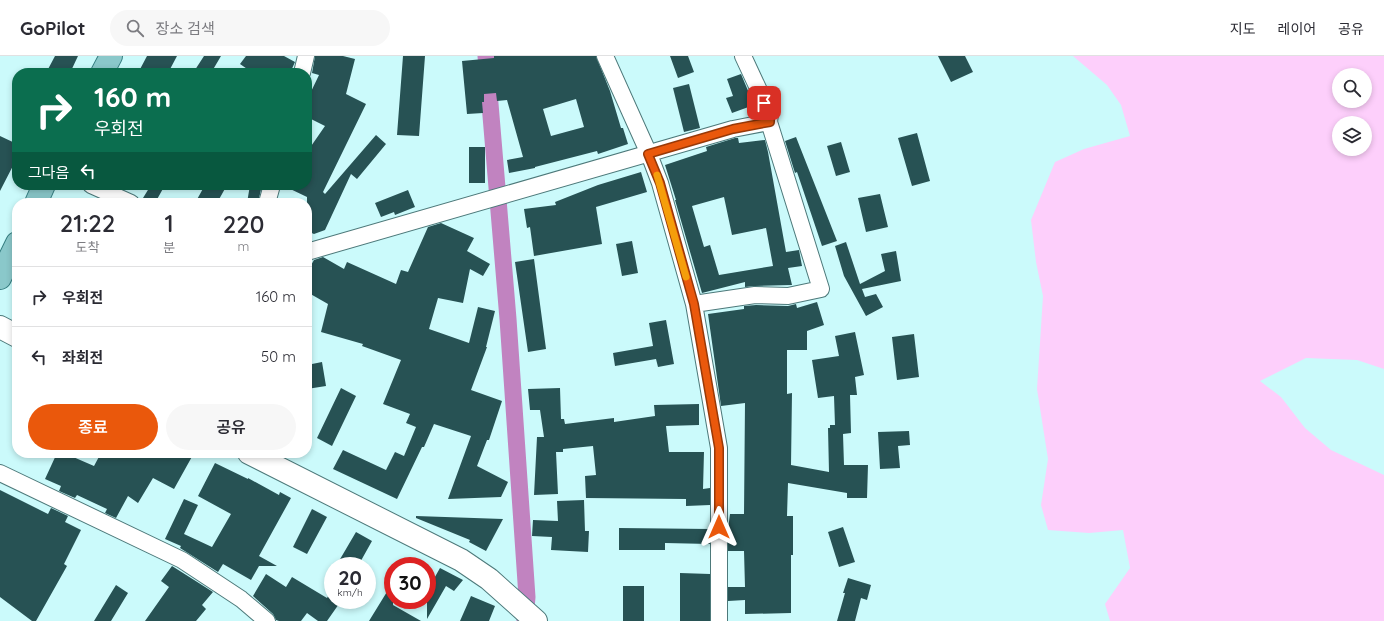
<!DOCTYPE html>
<html lang="ko">
<meta charset="utf-8">
<style>
body{margin:0;font-family:Quicksand,"Noto Sans KR",sans-serif;background:#f7f7f7;color:#2b2b33;height:100vh;display:flex;flex-direction:column;font-size:15px;white-space:nowrap}
*{box-sizing:border-box;margin:0}
p{font-size:13px;color:#7c7c81}
.icon{flex:none;width:22px;height:22px;fill:none;stroke:currentColor;stroke-width:2;stroke-linecap:round;stroke-linejoin:round}
.map{position:relative;flex:1;overflow:hidden}
.panel{position:absolute;left:12px;top:142px;width:300px;height:260px;display:flex;flex-direction:column;background:#fff;border-radius:16px;box-shadow:0 2px 6px #0003}
.panel>*{flex:none}
.top-card{position:absolute;left:12px;top:12px;width:300px;height:122px;border-radius:16px;box-shadow:0 2px 6px #0003;background:#0b6e4f;color:#fff;overflow:hidden}
.controls{position:absolute;left:1332px;top:12px;display:grid;gap:8px}
.controls a{display:grid;place-items:center;width:40px;height:40px;border-radius:50%;background:#fff;box-shadow:0 2px 6px #0003;font-size:20px}
.speed{position:absolute;left:324px;top:501px;display:flex;gap:8px;font-size:20px;font-weight:700;text-align:center}
.speed>*{display:grid;place-content:center;width:52px;height:52px;border-radius:50%;background:#fff;box-shadow:0 2px 6px #0003;line-height:1}
.speed small{font-size:10px;font-weight:400}
.speed .limit{border:6px solid #d22;background:#fff;color:#111}
.pin{position:absolute;display:grid;place-items:center;width:34px;height:34px;color:#fff;margin:-17px;border-radius:8px;box-shadow:0 2px 6px #0006}
.me{position:absolute;width:44px;margin:-22px;rotate:0deg;stroke-linejoin:round;filter:drop-shadow(0 0 3px #0008)}
.turn{display:flex;align-items:center;gap:14px;height:84px;padding:0 16px;font-size:18px}
.turn .icon{width:52px;height:52px;stroke-width:2.5}
.turn b{display:block;font-size:28px;line-height:34px}
.then{display:flex;align-items:center;height:38px;padding:0 16px;background:#0003;gap:8px;font-size:15px}
.eta{display:flex;justify-content:space-evenly;align-items:center;height:68px;text-align:center}
.eta b{font-size:24px;font-weight:600;line-height:28px}
.button{display:flex;gap:8px;margin-top:auto;padding:8px 16px}
.button a{flex:1;height:46px;border-radius:24px;background:#ea580c;color:#fff;font-size:16px;font-weight:600;line-height:46px;text-align:center}
.button a+a{background:#f7f7f7;color:#2b2b33}
ul{padding:0;list-style:none}
li{display:flex;align-items:center;gap:12px;height:60px;padding:0 16px;border-top:1px solid #e1e1e2}
li div{flex:1}
li b{display:block;font-size:15px}
li em{font-style:normal}
header{display:flex;align-items:center;gap:24px;box-sizing:border-box;height:56px;padding:0 20px;background:#fff;border-bottom:1px solid #e1e1e2}
header strong{font-size:19px}
nav{display:flex;gap:22px;margin-inline-start:auto;font-size:14px}
.search{width:280px;height:36px;background:#f7f7f7;display:flex;align-items:center;gap:10px;box-sizing:border-box;padding:0 14px;border-radius:22px;color:#7c7c81;font-size:15px}
.map>svg:first-child{display:block}
</style>
<header>
<strong>GoPilot</strong>
<div class="search"><svg class="icon" aria-label="search" viewBox="0 0 24 24"><circle cx="10" cy="10" r="6"/><path d="M15 15l6 6"/></svg>장소 검색</div>
<nav><a>지도</a><a>레이어</a><a>공유</a></nav>
</header>
<div class="map">
<svg width="1384" height="565" viewBox="0 0 1384 565">
<rect width="100%" height="100%" fill="#cbfafb"/>
<path fill="#fdcffb" fill-rule="evenodd" d="M1073,0H1384V313L1357,304L1306,302L1260,325L1281,341L1305,372L1331,394L1384,419V565H1110L1105,548L1130,512L1123,474L1089,477L1048,474L1041,449L1048,403L1037,333L1043,240L1036,206L1031,164L1055,106L1084,93L1130,80L1121,49L1107,29ZM1339,19H1365V45H1339ZM1339,67H1365V93H1339Z"/>
<g fill="none" stroke-linecap="round" stroke-linejoin="round">
<path stroke="#c183c0" stroke-width="17" d="M486,0L508,263L527,541L525,564"/>
</g>
<path fill="#275254" fill-rule="evenodd" d="M55,0H78L70,17H46Z
M147,0H177L168,17H138Z
M204,0H221L211,17H193Z
M246,0H284L295,6L290,17H253L240,8Z
M315,0H343L355,3L346,38L366,48L323,136L325,138L376,79L386,88L357,123L351,118L325,174L314,178L307,175V141L282,129H307V96L325,70L307,61V44L319,19L312,17Z
M403,0H425L419,80L397,79Z
M494,0H596L610,35L621,72H623L628,88L598,98L597,95L535,111V112L509,117L507,104L523,101L507,44L497,45L496,37L484,38V46H482L483,57L467,58L462,5L494,2ZM576,43L584,71L551,80L543,53Z
M670,0H688L694,16L678,22Z
M938,0H965L973,16L951,26Z
M741,18L754,49L732,57L726,42L733,40L727,23Z
M689,28L700,72L684,76L673,32Z
M917,77L930,125L912,130L898,82Z
M0,80L17,88V102L0,135Z
M796,81L837,185L822,190L797,116L795,117L785,85Z
M735,82H738L739,87L765,84L768,96L786,196L799,194L802,210L788,212L792,229L755,230L745,231V226L702,237L675,144H676L665,109L707,95L706,91ZM724,141L732,179L766,172L773,210L719,219L710,189L704,191L692,150Z
M841,86L850,116L836,120L827,90Z
M469,91H485V127H469Z
M641,116L647,136L596,151L602,188L534,200L530,171L527,172L524,153L556,149L555,146L598,129Z
M151,129H165L155,147H152L143,142Z
M205,129H227L217,147H195Z
M250,129H262L258,147H247Z
M408,134L415,151L395,159L394,156L381,161L375,147Z
M880,138L888,171L866,176L858,142Z
M441,167L474,182L467,195L490,208L483,220L470,213L463,247L438,242L429,273L469,287L478,251L495,255L486,291H487L471,334L502,345L489,384H487L477,410L508,426L501,441L448,443L471,380L434,368L424,391H422L397,443L333,413L343,394L386,414L395,396L404,400L416,371L406,367L410,358L383,348L401,304L362,290L363,288L321,276L328,248L307,236V216L314,204L323,201L344,213L347,206L396,228L401,214L408,216L428,171Z
M632,185L638,217L622,220L616,188Z
M846,186L860,228L885,215L881,198L896,195L901,225L862,233L865,241L876,238L883,251L866,260L844,220L835,190Z
M534,203L546,293L528,296L515,206Z
M817,246L824,269L807,275V294H787V338L792,337L791,409L829,416L828,372H830V369H835L834,340L818,342L812,304L839,300L835,280L855,276L864,319L855,321L857,339H850L851,377L843,378L844,409H868L867,442H847V437L788,427L787,460H793V499H791V557L745,558V544L728,545V531H745L744,495H728V473L730,458H744L745,347L721,350L708,258L744,253V250L756,249L788,250L796,248L797,252Z
M666,264L674,308L658,311L656,303L615,310L613,297L653,290L649,267Z
M914,278L919,321L897,324L892,281Z
M322,306L326,330L307,333V309Z
M341,332L356,340L332,390L317,382Z
M560,332L561,363H564L565,368L614,362V366L655,360L654,349L699,348V369L666,370L669,396H704L703,433L710,432V449L686,450V443L586,442L585,420L596,419L593,390L563,393V396H556L558,438L534,439L537,381H544L540,354H530L528,333Z
M909,375L910,389L898,390L900,412L880,413L878,376Z
M57,397H64L94,410L101,397H194L174,433L153,422L138,447L128,440L116,462L105,457L107,453L77,439L75,442L59,435L61,430L45,423Z
M215,407L248,423V422L279,439L280,436L291,442L259,500L277,510H259L251,524L223,508L218,516L180,492L181,490L165,483L184,443L198,449L184,478L212,491L231,458L198,440Z
M0,434L48,458L51,452L68,460L65,466L81,474L64,508L67,510L36,565H32L0,541Z
M584,444L585,475H589L588,496L551,494L552,481L532,480L533,464L558,465L557,445Z
M312,453L327,461L307,498L293,491Z
M416,460L503,463L486,495L469,486L470,484L416,462Z
M843,471L855,506L839,511L828,476Z
M619,472L710,473V488L665,487V494H619Z
M356,476L372,485L358,510H336Z
M172,510L213,536L202,549L206,553L196,565H145L169,531L161,525Z
M440,512L463,524L454,535L446,530L427,563V535Z
M680,517L710,518V565H680Z
M266,518L286,531L292,521L327,542L330,537L333,539V544H339L341,545L327,565H318L307,557L301,565H279L276,564L273,558L253,540Z
M848,522L871,529L867,544L861,542L855,565H837L845,537H843Z
M393,526V549L421,565H369Z
M116,529L128,537L111,565H94Z
M623,530H644V565H623Z
M471,540L495,550L489,565H460Z"/>
<g fill="none" stroke-linecap="round" stroke-linejoin="round">
<defs>
<path id="street" d="M605,0L649,98L660,127L694,248L719,392V565
M302,17L306,0
M91,129L131,147
M267,147L272,129
M307,196L733,73L769,66
M694,248L755,239L788,240L821,233L769,66L770,58L743,0
M0,417L182,504L241,543L267,565"/>
<path id="secondary" d="M0,271L17,280
M249,397L461,504L489,523L536,565"/>
<path id="primary" d="M102,17L111,0
M36,147L44,129
M0,222L17,187"/>
</defs>
<use href="#street" stroke="#4d797a" stroke-width="18"/>
<use href="#secondary" stroke="#4d797a" stroke-width="24"/>
<use href="#primary" stroke="#347e80" stroke-width="24"/>
<use href="#street" stroke="#fff" stroke-width="16"/>
<use href="#secondary" stroke="#fff" stroke-width="22"/>
<use href="#primary" stroke="#8ac8ca" stroke-width="22"/>
</g>
<g fill="none" stroke-linecap="round" stroke-linejoin="round">
<defs>
<path id="route" d="M719,471V392L694,248L660,127L648,98L733,73L770,66V58L764,47"/>
</defs>
<use href="#route" stroke="#983908" stroke-width="10"/>
<use href="#route" stroke="#ea580c" stroke-width="7"/>
<path stroke="#f59e0b" stroke-width="7" d="M657,119L686,221"/>
</g>
</svg>
<div class="controls">
<a><svg class="icon" aria-label="search" viewBox="0 0 24 24"><circle cx="10" cy="10" r="6"/><path d="M15 15l6 6"/></svg></a>
<a><svg class="icon" aria-label="layers" viewBox="0 0 24 24"><path d="M12 4l9 5-9 5-9-5zM3 14l9 5 9-5"/></svg></a>
</div>
<div class="speed"><div>20<small>km/h</small></div><div class="limit">30</div></div>
<div class="pin" style="left:764px;top:47px;background:#d93025"><svg class="icon" aria-label="arrive" viewBox="0 0 24 24"><path d="M6 21V4h12l-3 4 3 4H6"/></svg></div>
<svg class="me" style="left:719px;top:471px" viewBox="-20 -20 40 40"><path d="M0-17L14 15 0 8-14 15z" fill="#ea580c" stroke="#fff" stroke-width="4"/></svg>
<div class="top-card">
<div class="turn"><svg class="icon" aria-label="right" viewBox="0 0 24 24"><path d="M7 20v-9h11M14 6l5 5-5 5"/></svg><div><b>160 m</b>우회전</div></div>
<div class="then">그다음<svg class="icon" aria-label="left" viewBox="0 0 24 24"><path d="M17 20v-9H6M10 6l-5 5 5 5"/></svg></div>
</div>
<section class="panel">
<div class="eta">
<div><b>21:22</b><p>도착</p></div>
<div><b>1</b><p>분</p></div>
<div><b>220</b><p>m</p></div>
</div>
<ul>
<li><svg class="icon" aria-label="right" viewBox="0 0 24 24"><path d="M7 20v-9h11M14 6l5 5-5 5"/></svg><div><b>우회전</b></div><em>160 m</em></li>
<li><svg class="icon" aria-label="left" viewBox="0 0 24 24"><path d="M17 20v-9H6M10 6l-5 5 5 5"/></svg><div><b>좌회전</b></div><em>50 m</em></li>
</ul>
<div class="button"><a>종료</a><a>공유</a></div>
</section>
</div>
